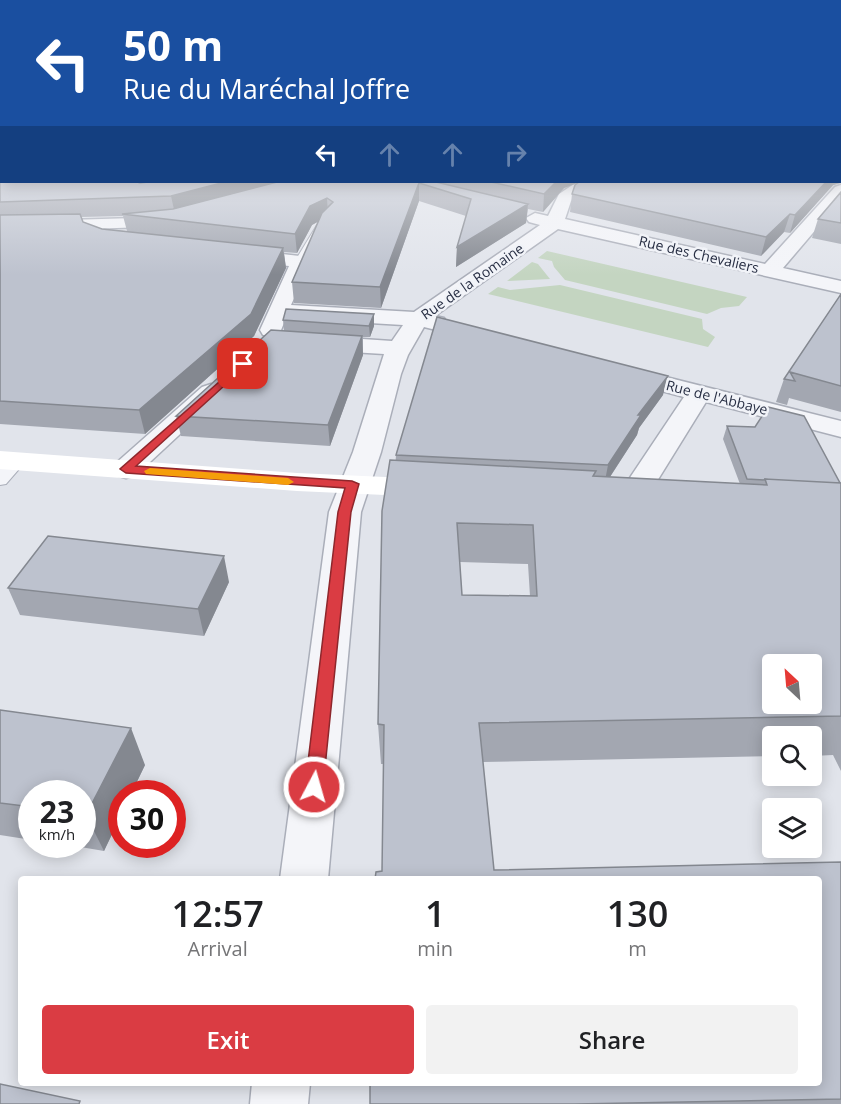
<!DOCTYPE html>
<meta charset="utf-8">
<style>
body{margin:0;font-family:"Open Sans",sans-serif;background:#f2f2f2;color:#202124;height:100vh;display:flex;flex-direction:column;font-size:22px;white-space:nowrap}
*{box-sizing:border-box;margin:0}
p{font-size:20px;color:#757577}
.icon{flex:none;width:33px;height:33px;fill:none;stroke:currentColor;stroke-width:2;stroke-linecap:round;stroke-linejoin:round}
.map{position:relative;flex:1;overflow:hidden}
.drawer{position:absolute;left:18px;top:876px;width:804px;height:210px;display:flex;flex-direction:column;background:#fff;border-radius:6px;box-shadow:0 3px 15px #0003}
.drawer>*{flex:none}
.banner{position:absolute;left:0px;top:0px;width:842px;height:183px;box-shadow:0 3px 15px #0003;background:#1a4fa0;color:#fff;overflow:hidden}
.needle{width:39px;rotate:334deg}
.controls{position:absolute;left:762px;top:654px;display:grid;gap:12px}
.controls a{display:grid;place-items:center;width:60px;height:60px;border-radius:6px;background:#fff;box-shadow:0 3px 15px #0003;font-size:30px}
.speed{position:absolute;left:18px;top:780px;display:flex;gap:12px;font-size:30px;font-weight:700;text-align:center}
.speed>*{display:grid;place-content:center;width:78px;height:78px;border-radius:50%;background:#fff;box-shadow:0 3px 15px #0003;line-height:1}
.speed small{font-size:15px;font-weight:400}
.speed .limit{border:9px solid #d22;background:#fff;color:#111}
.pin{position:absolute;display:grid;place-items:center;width:51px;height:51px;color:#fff;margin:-26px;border-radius:12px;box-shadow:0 3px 9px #0006}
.me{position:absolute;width:66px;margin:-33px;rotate:6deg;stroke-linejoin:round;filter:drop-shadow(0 0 4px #0008)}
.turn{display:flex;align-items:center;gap:21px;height:126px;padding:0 24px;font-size:27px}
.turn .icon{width:78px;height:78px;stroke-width:2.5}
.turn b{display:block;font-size:42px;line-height:51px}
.lanes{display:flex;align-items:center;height:57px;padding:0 24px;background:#0003;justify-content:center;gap:30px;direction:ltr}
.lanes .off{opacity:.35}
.eta{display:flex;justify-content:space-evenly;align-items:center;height:102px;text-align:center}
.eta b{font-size:36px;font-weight:600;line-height:42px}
.button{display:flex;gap:12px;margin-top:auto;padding:12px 24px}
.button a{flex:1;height:69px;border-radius:6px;background:#da3c43;color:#fff;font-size:24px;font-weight:600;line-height:69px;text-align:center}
.button a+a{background:#f2f2f2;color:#202124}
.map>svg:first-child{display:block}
</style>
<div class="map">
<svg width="841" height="1104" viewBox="0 0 841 1104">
<rect width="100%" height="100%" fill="#e1e4eb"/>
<path fill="#c4d5c1" d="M547,251L747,297L739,306L721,308L707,314L565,280L554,267L552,261L538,258Z
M532,262L538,264L550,279L507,281Z
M560,285L702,319L703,329L715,337L708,347L488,294L498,287L510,290Z"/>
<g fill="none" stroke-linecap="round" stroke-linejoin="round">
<defs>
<path id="lane" d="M322,222L327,225L307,261L297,263L295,261L317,225Z
M17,456L26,461L6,484L0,485V469L11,457Z"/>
<path id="street" d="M577,182H596L571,201L565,219L765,264L835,187L841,185V200L783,268L841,281V293L558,229L439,313L435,316L444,318L447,323L444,328L436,330L424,327L408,355L401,374L381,452L361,512L328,879H280L329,512L353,452L384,354L318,350L310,348L306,343L310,338L318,336L392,341L403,325L286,318L279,335H263L260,330L289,266L240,261L230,255L240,249L308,257L311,261L291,305L414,312L540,225L529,222L526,218L535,213L548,216L559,194Z
M169,217L178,222L175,226L0,232V222Z
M622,366L841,421V437L706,402L641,507L630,509L619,507L615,500L684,397L613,378L610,373L613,368Z
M211,384L220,387L224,392L220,397L136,475L126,478L116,475L111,469L116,463L202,387Z
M252,1083H310L308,1104H250Z"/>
</defs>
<use href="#lane" stroke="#aaaeb9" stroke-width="2"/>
<use href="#street" stroke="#aaaeb9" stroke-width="3"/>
<use href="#lane" fill="#f4f5f9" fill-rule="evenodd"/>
<use href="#street" fill="#f4f5f9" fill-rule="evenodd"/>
<path fill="#fff" fill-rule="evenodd" d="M0,451L297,473L429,479L440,482L444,488L440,494L429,497L297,491L0,469Z"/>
</g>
<path fill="#a3a7b1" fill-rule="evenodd" d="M0,120L2,182H840L841,120V183L833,185L790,233L784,232L761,256L570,212L572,194L579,182L564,188L543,212L528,209L526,223L456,267L457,247L466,216L419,201L381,308L294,303L292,282L319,221L312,225L297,253L284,252L286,268L254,336L145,434L0,424ZM123,216L127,231L102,229L83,222L81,217Z
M841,192V244L812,238L818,219Z
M841,294V412L789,398L787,405L776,402L784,379Z
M283,320L374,326L370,337H363V355L330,446L181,436L176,416L284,331Z
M663,395L639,428L637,435L610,477L740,484L723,439L727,426L841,483V771L833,755L812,756V736H772V756L483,762L494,870L841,862V1104H370L382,871L384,764H381L378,724L396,455ZM460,562L528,564L530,596L462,595Z
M229,582L204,636L20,615L8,588Z
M0,710L145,765L131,794H122V813L104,851L63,844H82V794H32V840L0,835Z"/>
<path fill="#848890" d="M841,167L840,183L833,185L790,233L795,215L826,182H840V168Z
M225,182H291L175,214L171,196Z
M556,182H580L564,188L543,212L544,194Z
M419,183V201L381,308L380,287Z
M327,198L328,216L312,225L297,253L295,234L310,206Z
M528,204L526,223L456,267L457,247Z
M790,214L784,232L761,256L766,237Z
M283,248L286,268L254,336L145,434L139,410Z
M374,314V326L370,337L369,326Z
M362,336L363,355L330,446L328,425Z
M668,376L663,395L639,428L637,435L604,486L608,465L638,415Z
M224,556L229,582L204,636L198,609Z
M131,728L145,765L131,794H122V813L104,851L86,815Z"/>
<path fill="#bdc2ce" stroke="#848890" stroke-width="1.5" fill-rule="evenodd" d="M0,120H2V182H137L140,183L148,182H225L171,196L0,202Z
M840,120H841V167L840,168Z
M277,182H436L528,204L457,247L471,199L419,183L380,287L292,282L322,213L333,202L327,198L310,206L295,234L122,214L173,209Z
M491,182H556L544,194Z
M579,182H826L795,215L790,214L766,237L572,194L575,185Z
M841,192V223L818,219Z
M80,214L83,222L102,229L283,248L251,314L139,410L0,401V215Z
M841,294V386L790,372L795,381L784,379Z
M286,309L374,314L369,326L283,320Z
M437,317L668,376L638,415H641L608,465L396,455Z
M271,330L362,336L328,425L176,416Z
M768,407L804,416L840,483L765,479V480L747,479L727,426L755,427Z
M390,460L596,471L593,476L767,485L765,479L841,483V716L479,723L494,870L841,862V1099L575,1104H370V1083H819V879H375L376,872L382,871L384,725L378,724L382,511ZM457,523L533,525L537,596L462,595ZM772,664H812V704H772Z
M48,536L224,556L198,609L8,588Z
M0,710L131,728L86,815H82V794H32V807L0,803Z
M0,1084L80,1101L79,1104H0Z"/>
<linearGradient id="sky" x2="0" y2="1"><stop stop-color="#88b1de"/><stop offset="0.44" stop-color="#f2f3f6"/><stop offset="1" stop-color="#f2f3f6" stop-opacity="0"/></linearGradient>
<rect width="841" height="275" fill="url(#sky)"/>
<path fill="#da3c43" stroke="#8e272c" stroke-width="1.5" d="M243,361L248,364L246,366L136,466L352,481L359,484L351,512L323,787L321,793L314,795L308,793L305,787L338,512L345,488L126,473L120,469Z"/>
<path fill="#f59e0b" d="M150,468L288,478L294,482L288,485L146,474L144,471Z"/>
<g text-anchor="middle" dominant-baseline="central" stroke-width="5" stroke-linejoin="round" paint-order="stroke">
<g font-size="14" fill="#282f44" stroke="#f1f3f8">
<text transform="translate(699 254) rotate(13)">Rue des Chevaliers</text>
<text transform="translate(472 281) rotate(-35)">Rue de la Romaine</text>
<text transform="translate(717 397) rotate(14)">Rue de l'Abbaye</text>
</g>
</g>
</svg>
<div class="controls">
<a><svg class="needle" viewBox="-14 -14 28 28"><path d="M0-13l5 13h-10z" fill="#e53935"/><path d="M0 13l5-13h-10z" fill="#757577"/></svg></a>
<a><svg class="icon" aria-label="search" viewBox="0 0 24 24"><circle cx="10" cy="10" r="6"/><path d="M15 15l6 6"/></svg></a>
<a><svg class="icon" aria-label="layers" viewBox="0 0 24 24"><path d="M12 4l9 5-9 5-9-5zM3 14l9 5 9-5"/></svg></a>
</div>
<div class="speed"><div>23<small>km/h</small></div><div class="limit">30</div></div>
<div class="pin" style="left:243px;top:364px;background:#d93025"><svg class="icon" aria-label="arrive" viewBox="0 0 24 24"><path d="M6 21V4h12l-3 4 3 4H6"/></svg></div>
<svg class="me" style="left:314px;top:787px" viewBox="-20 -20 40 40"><circle r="17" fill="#da3c43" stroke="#fff" stroke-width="3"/><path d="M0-11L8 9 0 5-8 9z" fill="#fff"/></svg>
<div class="banner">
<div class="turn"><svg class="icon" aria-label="left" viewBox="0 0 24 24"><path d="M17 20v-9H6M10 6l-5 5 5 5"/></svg><div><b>50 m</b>Rue du Maréchal Joffre</div></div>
<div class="lanes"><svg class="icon" aria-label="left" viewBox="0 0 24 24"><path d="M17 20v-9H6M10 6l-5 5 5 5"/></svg><svg class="icon off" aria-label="ahead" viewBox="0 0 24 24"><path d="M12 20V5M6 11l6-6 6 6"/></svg><svg class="icon off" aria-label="ahead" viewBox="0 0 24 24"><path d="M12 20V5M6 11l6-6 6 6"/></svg><svg class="icon off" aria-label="right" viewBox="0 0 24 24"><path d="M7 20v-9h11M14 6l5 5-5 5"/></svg></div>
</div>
<section class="drawer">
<div class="eta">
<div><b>12:57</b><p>Arrival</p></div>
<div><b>1</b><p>min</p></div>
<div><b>130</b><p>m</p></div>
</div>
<div class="button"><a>Exit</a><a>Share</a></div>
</section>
</div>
